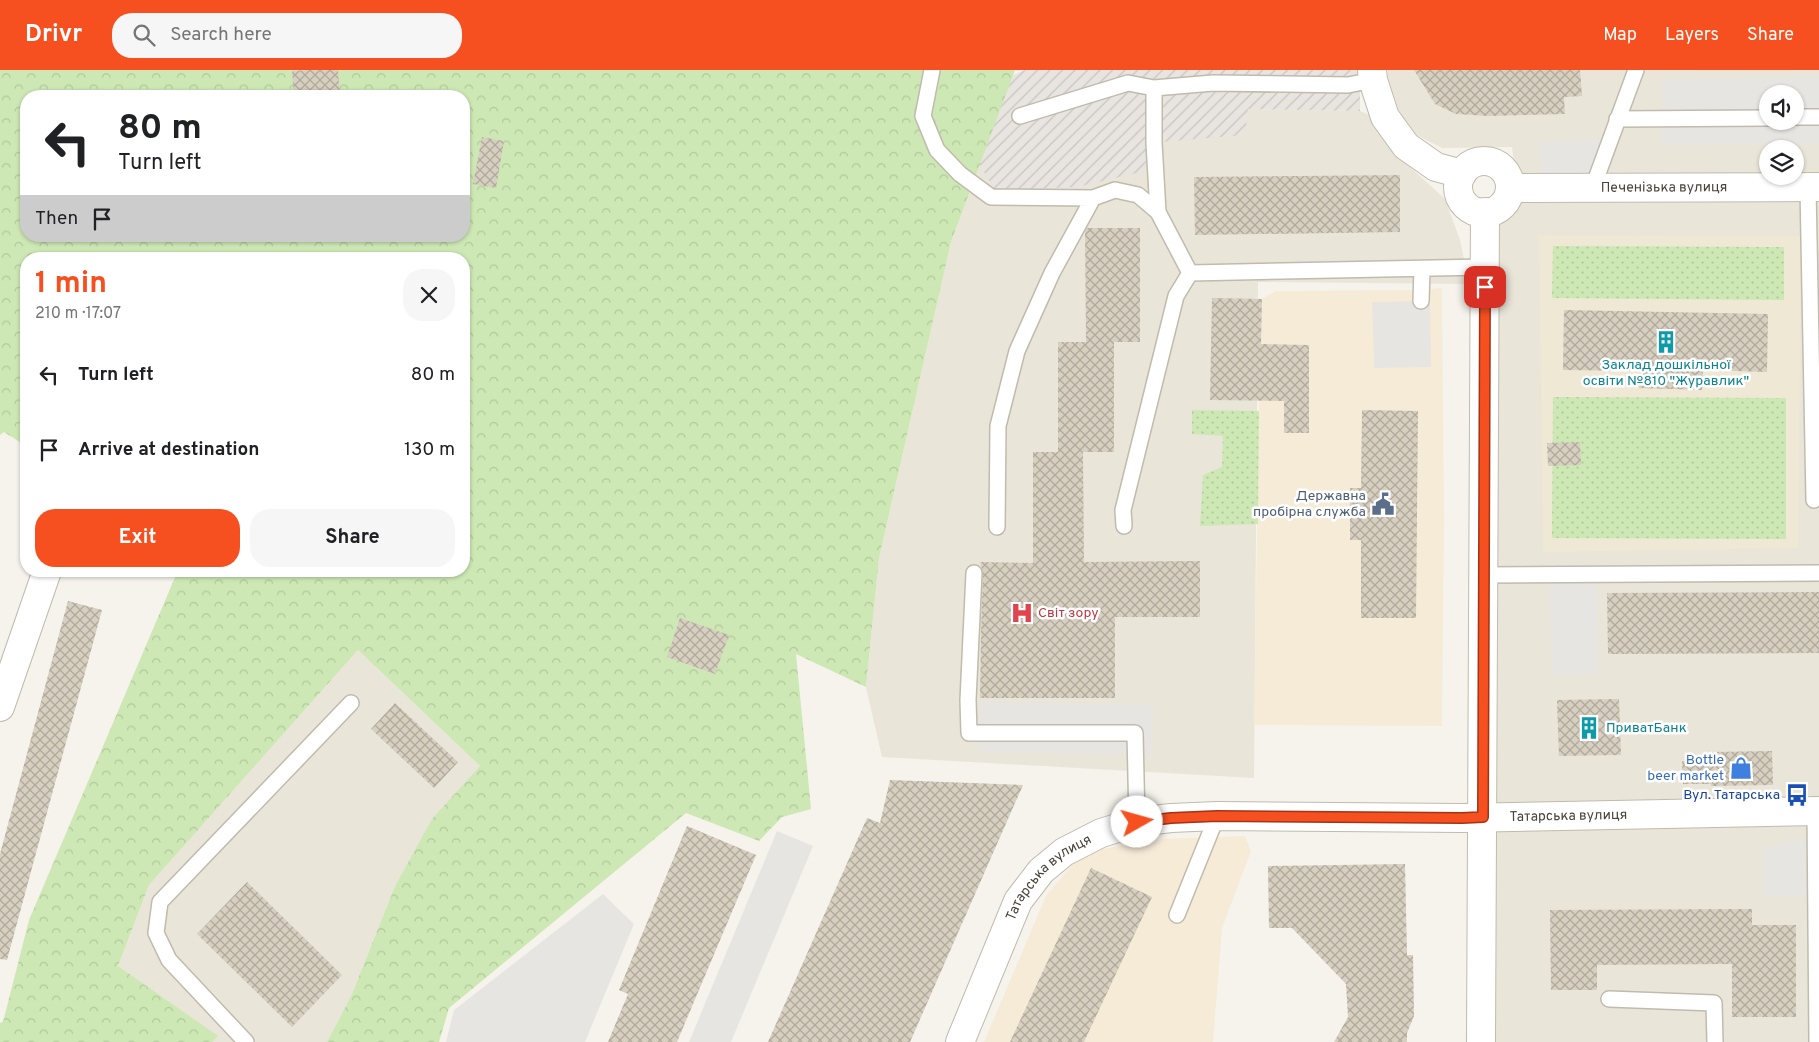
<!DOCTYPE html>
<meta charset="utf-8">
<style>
body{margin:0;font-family:Overpass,sans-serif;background:#f6f6f6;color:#202124;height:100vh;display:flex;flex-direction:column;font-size:19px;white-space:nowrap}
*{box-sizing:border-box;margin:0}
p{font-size:16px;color:#757577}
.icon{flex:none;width:28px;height:28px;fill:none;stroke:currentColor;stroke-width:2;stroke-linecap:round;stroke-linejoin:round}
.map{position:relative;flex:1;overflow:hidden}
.sheet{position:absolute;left:20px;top:182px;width:450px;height:325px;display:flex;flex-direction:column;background:#fff;border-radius:20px;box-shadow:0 1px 4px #0004}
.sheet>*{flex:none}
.banner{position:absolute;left:20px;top:20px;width:450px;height:152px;border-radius:20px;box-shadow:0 1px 4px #0004;background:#fff;color:#202124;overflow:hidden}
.buttons{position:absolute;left:1759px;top:15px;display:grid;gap:10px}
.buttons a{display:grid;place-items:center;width:45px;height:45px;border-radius:50%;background:#fff;box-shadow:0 1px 4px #0004;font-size:25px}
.pin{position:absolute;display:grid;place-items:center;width:42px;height:42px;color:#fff;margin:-21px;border-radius:10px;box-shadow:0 2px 8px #0006}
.me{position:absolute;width:55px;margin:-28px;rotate:83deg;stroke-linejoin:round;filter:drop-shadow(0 0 4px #0008)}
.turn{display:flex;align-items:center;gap:18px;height:105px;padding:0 15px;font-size:22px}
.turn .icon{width:65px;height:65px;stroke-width:2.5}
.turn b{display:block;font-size:35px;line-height:42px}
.then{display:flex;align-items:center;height:48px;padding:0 15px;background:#0003;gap:10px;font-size:19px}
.round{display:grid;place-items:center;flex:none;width:52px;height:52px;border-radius:20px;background:#f6f6f6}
.headline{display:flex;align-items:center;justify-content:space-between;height:85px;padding:0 15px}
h1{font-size:30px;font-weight:700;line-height:38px;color:#f65020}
.action{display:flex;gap:10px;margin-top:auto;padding:10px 15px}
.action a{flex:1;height:58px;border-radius:20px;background:#f65020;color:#fff;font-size:20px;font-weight:700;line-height:58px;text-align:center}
.action a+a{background:#f6f6f6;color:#202124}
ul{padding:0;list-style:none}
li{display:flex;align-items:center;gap:15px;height:75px;padding:0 15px}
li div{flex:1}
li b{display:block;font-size:19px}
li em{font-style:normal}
header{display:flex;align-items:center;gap:30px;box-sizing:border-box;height:70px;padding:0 25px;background:#f65020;color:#fff}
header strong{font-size:24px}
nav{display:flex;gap:28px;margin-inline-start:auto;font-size:18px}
.search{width:350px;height:45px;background:#f6f6f6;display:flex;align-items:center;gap:12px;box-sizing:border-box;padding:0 18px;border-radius:20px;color:#757577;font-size:19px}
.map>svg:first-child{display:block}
</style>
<header>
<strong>Drivr</strong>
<div class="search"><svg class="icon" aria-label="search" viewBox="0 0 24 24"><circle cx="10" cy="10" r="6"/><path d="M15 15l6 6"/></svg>Search here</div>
<nav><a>Map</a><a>Layers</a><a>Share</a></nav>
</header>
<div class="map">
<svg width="1819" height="972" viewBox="0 0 1819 972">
<defs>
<pattern id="industrial-furrows" width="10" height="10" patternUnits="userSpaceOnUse" patternTransform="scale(1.25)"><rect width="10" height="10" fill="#e8e4df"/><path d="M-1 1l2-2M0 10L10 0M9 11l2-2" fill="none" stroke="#c8c5c0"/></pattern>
<pattern id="grass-dots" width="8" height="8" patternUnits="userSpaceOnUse" patternTransform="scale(1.25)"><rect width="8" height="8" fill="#cde8b4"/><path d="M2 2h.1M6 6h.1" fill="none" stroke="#b2c89c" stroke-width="1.8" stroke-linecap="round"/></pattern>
<pattern id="forest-crowns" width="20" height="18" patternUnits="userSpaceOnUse" patternTransform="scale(1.25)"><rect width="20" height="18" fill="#cde8b4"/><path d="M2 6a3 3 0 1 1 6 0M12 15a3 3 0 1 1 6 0" fill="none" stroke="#b2c89c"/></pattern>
<pattern id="building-cross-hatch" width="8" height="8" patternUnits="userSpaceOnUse" patternTransform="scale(1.25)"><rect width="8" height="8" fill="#d7cfc0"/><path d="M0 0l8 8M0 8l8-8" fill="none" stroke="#b0aa9d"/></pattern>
</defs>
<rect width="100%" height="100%" fill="#f5f3eb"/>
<path fill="#e9e5d9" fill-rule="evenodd" d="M1388,0H1819V972H1496L1495,160L1519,134L1512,77L1442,78L1405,59L1388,7ZM1768,24H1795V51H1768ZM1768,79H1795V106H1768Z
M1248,39L1360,41L1372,46L1399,87L1445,129L1460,170L1469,214L1258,212L1254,708L882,687L866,617L879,488L951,172L980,94L1147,73Z
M358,580L480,696L432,750L395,816L352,924L327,972H212L217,966L118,896L149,815Z"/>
<path fill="#f6ebd7" d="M1442,218L1444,451L1442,656L1254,655L1261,229L1276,221L1420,220Z
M1245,766L1251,781L1222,858L1213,972H984L1046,826L1074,793L1103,779L1162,769Z"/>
<path fill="url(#industrial-furrows)" d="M1025,0H1360V41L1248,39L1245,65L1147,73L1145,101L1077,117L995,120L972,82L1001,10Z"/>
<path fill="#eee8d5" d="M1539,165L1801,166L1798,478L1543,482Z"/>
<path fill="url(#grass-dots)" d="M1553,176L1784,177V230L1552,228Z
M1553,327L1786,328V469L1552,468Z
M1192,340L1259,341L1258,454L1200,456L1203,405L1222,397L1223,366L1192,364Z"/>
<path fill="url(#forest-crowns)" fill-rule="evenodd" d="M0,0H1015L951,172L879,488L866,617L796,584L811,739L782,747L759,771L686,743L449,938L439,972H327L352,924L395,816L432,749L480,696L358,580L149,815L118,896L218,966L212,972H0V953L3,952L29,850L176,505L173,501H464V189H26V376L4,362L0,365ZM26,26H464V166H26Z"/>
<path fill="#e7e5e2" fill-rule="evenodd" d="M1819,7V73L1662,75L1663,10ZM1768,24H1795V51H1768Z
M1610,69L1593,117H1542L1540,73Z
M1430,231L1431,297L1374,298L1372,232Z
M1550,505L1597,506L1598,604L1552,605Z
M979,632L1153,635L1152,684L979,682Z
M777,761L813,776L731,972H689Z
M1815,767V825L1763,826L1764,779Z
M603,824L634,854L585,972H446L454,940Z"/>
<path fill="url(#building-cross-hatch)" d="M306,0H338L340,26H294L292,1Z
M1414,0H1580L1582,26L1564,27L1565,44L1489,46L1456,44L1435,34Z
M482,67L504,71L496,118L473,114Z
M1400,105V162L1195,165L1194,107Z
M1087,158H1140V272H1114V382H1083L1084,492L1200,491V547H1115V628H980L981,562L983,503L980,492L1033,493V382H1058V272H1086L1085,162Z
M1212,228L1262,229L1261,274L1309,275V363H1284V331L1210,330Z
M1564,240L1768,244L1767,302L1703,300L1702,320L1639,318L1640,301L1563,300Z
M1362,340L1418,341L1416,548H1361V470H1350V418H1361Z
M1580,372L1581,395L1548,396L1547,373Z
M1819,522V583L1608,584L1607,523Z
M68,531L102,540L7,890L0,889V784Z
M680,548L729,565L715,604L667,587Z
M1619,629L1621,685L1559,686L1557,630Z
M395,633L458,692L434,718L371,659Z
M1772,681L1773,715L1711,716V714H1683L1682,691H1710V682Z
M890,710L1023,715L910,972H768L867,748L880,753Z
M687,756L756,785L677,972H608L628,924L619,920Z
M1405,794L1407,885H1413L1414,946L1407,963V972H1334L1348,947L1346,914L1292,858H1269L1268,796Z
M1091,798L1152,827L1084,972H1010Z
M247,812L342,905L292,957L197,864Z
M1752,839V855H1796V947H1732V894L1597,895V920H1551L1550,840Z"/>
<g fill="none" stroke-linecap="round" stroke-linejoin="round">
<defs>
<path id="service" d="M932,0L923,46L937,80L960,104L991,127L1093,128L1115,120L1138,125L1158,142L1190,203
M1154,18V73L1158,142
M1020,46L1128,13L1154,18L1213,13L1348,15L1373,10
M1795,47H1819
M1617,49L1768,48
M1593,117L1636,0
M1808,117L1814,430
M1190,203L1485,197
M1421,231L1422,199
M1124,456L1123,440L1176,226L1190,203
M997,457L998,356L1017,281L1052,203L1093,128
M974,503L968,630L969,663H1135L1137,752
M1484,505L1819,503
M1815,741L1817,972
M1177,845L1217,746
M1609,929L1714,933L1715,972
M246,972L169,890L156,863L160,832L351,633"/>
<g id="minor">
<path d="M1372,0L1373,10L1385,47L1406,76L1436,97L1462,104"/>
<circle cx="1484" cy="117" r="26"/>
<path id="s1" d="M1510,118L1819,117"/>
<path d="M0,637L47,501"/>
<path id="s2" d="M960,972L1018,831L1041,801L1064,782L1101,763L1137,752L1171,748L1217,746L1462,748L1819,741"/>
<path d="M1481,972L1485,142"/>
</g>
</defs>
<use href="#service" stroke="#c1bbad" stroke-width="18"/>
<use href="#minor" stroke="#c1bbad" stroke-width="30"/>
<use href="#service" stroke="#fff" stroke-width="15"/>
<use href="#minor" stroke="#fff" stroke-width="28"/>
</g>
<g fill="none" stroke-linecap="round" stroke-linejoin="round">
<defs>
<path id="route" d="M1137,752L1171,748L1217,746L1462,748L1483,747L1485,217"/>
</defs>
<use href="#route" stroke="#a03415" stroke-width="12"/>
<use href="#route" stroke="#f65020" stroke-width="9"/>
</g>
<defs>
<symbol id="building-bare" viewBox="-9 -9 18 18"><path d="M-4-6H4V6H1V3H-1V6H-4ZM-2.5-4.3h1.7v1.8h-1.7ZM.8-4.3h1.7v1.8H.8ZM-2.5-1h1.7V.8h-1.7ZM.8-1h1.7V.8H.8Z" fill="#0f9aa8" stroke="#fff" stroke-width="2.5" paint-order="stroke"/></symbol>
<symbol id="civic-bare" viewBox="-9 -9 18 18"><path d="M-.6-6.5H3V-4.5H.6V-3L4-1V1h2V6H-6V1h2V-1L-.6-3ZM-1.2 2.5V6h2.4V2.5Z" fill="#5c6f8a" stroke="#fff" stroke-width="2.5" paint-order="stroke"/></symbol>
<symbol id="hospital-bare" viewBox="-9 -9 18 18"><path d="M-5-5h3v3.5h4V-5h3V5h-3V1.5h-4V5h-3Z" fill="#e0444e" stroke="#fff" stroke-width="2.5" paint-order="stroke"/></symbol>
<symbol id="shop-bare" viewBox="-9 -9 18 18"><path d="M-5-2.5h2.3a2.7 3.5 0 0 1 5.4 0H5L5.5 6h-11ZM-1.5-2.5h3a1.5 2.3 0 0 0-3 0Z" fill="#3f7fe0" stroke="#fff" stroke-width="2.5" paint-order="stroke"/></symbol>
<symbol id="bus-bare" viewBox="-9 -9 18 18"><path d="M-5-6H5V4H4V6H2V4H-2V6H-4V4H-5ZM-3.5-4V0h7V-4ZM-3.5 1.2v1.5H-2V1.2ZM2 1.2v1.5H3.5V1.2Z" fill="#1a4fb4" stroke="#fff" stroke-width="2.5" paint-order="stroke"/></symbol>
</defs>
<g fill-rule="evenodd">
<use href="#building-bare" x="1650" y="256" width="32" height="32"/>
<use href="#civic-bare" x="1367" y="418" width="32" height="32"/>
<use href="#hospital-bare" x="1006" y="527" width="32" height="32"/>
<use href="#building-bare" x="1573" y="642" width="32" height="32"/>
<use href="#shop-bare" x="1725" y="682" width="32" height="32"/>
<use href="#bus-bare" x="1781" y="709" width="32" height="32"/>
</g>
<g text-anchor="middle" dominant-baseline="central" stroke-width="5" stroke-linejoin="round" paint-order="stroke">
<g font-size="14" fill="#494438" stroke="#fff">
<text stroke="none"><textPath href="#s1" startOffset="154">Печенізька вулиця</textPath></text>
<text stroke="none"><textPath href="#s2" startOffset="731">Татарська вулиця</textPath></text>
<text stroke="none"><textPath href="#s2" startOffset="191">Татарська вулиця</textPath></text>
</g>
<g font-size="14" fill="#0d838f" stroke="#fff">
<text x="1666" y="295">Заклад дошкільної<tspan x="1666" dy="16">освіти №810 "Журавлик"</tspan></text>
<text x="1606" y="658" text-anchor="start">ПриватБанк</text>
</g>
<g font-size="14" fill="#4e5e75" stroke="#fff" text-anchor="end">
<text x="1366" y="426">Державна<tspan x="1366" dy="16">пробірна служба</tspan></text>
</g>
<g font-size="14" fill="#be3a42" stroke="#fff" text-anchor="start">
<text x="1038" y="543">Світ зору</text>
</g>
<g font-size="14" fill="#366cbe" stroke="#fff" text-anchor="end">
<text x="1724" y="690">Bottle<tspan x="1724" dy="16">beer market</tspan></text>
</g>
<g font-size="14" fill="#164399" stroke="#fff" text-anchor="end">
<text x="1780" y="725">Вул. Татарська</text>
</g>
</g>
</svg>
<div class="buttons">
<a><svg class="icon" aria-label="sound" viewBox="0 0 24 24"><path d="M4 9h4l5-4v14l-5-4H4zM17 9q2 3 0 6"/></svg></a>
<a><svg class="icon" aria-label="layers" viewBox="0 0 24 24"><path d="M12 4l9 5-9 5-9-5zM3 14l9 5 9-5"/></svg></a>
</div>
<div class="pin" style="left:1485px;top:217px;background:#d93025"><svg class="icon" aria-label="arrive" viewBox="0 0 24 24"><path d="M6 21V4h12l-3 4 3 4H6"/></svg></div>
<svg class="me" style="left:1137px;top:752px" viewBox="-20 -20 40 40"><circle r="19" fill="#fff"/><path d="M0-13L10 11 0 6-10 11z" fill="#f65020"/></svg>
<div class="banner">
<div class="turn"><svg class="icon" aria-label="left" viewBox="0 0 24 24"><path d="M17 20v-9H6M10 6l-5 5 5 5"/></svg><div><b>80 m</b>Turn left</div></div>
<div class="then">Then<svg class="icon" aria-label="arrive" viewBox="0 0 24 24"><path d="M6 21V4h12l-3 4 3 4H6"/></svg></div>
</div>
<section class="sheet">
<div class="headline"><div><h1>1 min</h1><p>210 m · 17:07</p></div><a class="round"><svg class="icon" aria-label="close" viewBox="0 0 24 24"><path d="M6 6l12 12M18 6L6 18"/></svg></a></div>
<ul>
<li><svg class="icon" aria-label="left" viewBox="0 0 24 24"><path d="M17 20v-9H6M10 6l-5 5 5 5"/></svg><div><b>Turn left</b></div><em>80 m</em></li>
<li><svg class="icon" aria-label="arrive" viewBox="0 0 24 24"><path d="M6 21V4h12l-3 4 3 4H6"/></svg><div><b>Arrive at destination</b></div><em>130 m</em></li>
</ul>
<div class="action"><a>Exit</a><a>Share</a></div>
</section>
</div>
